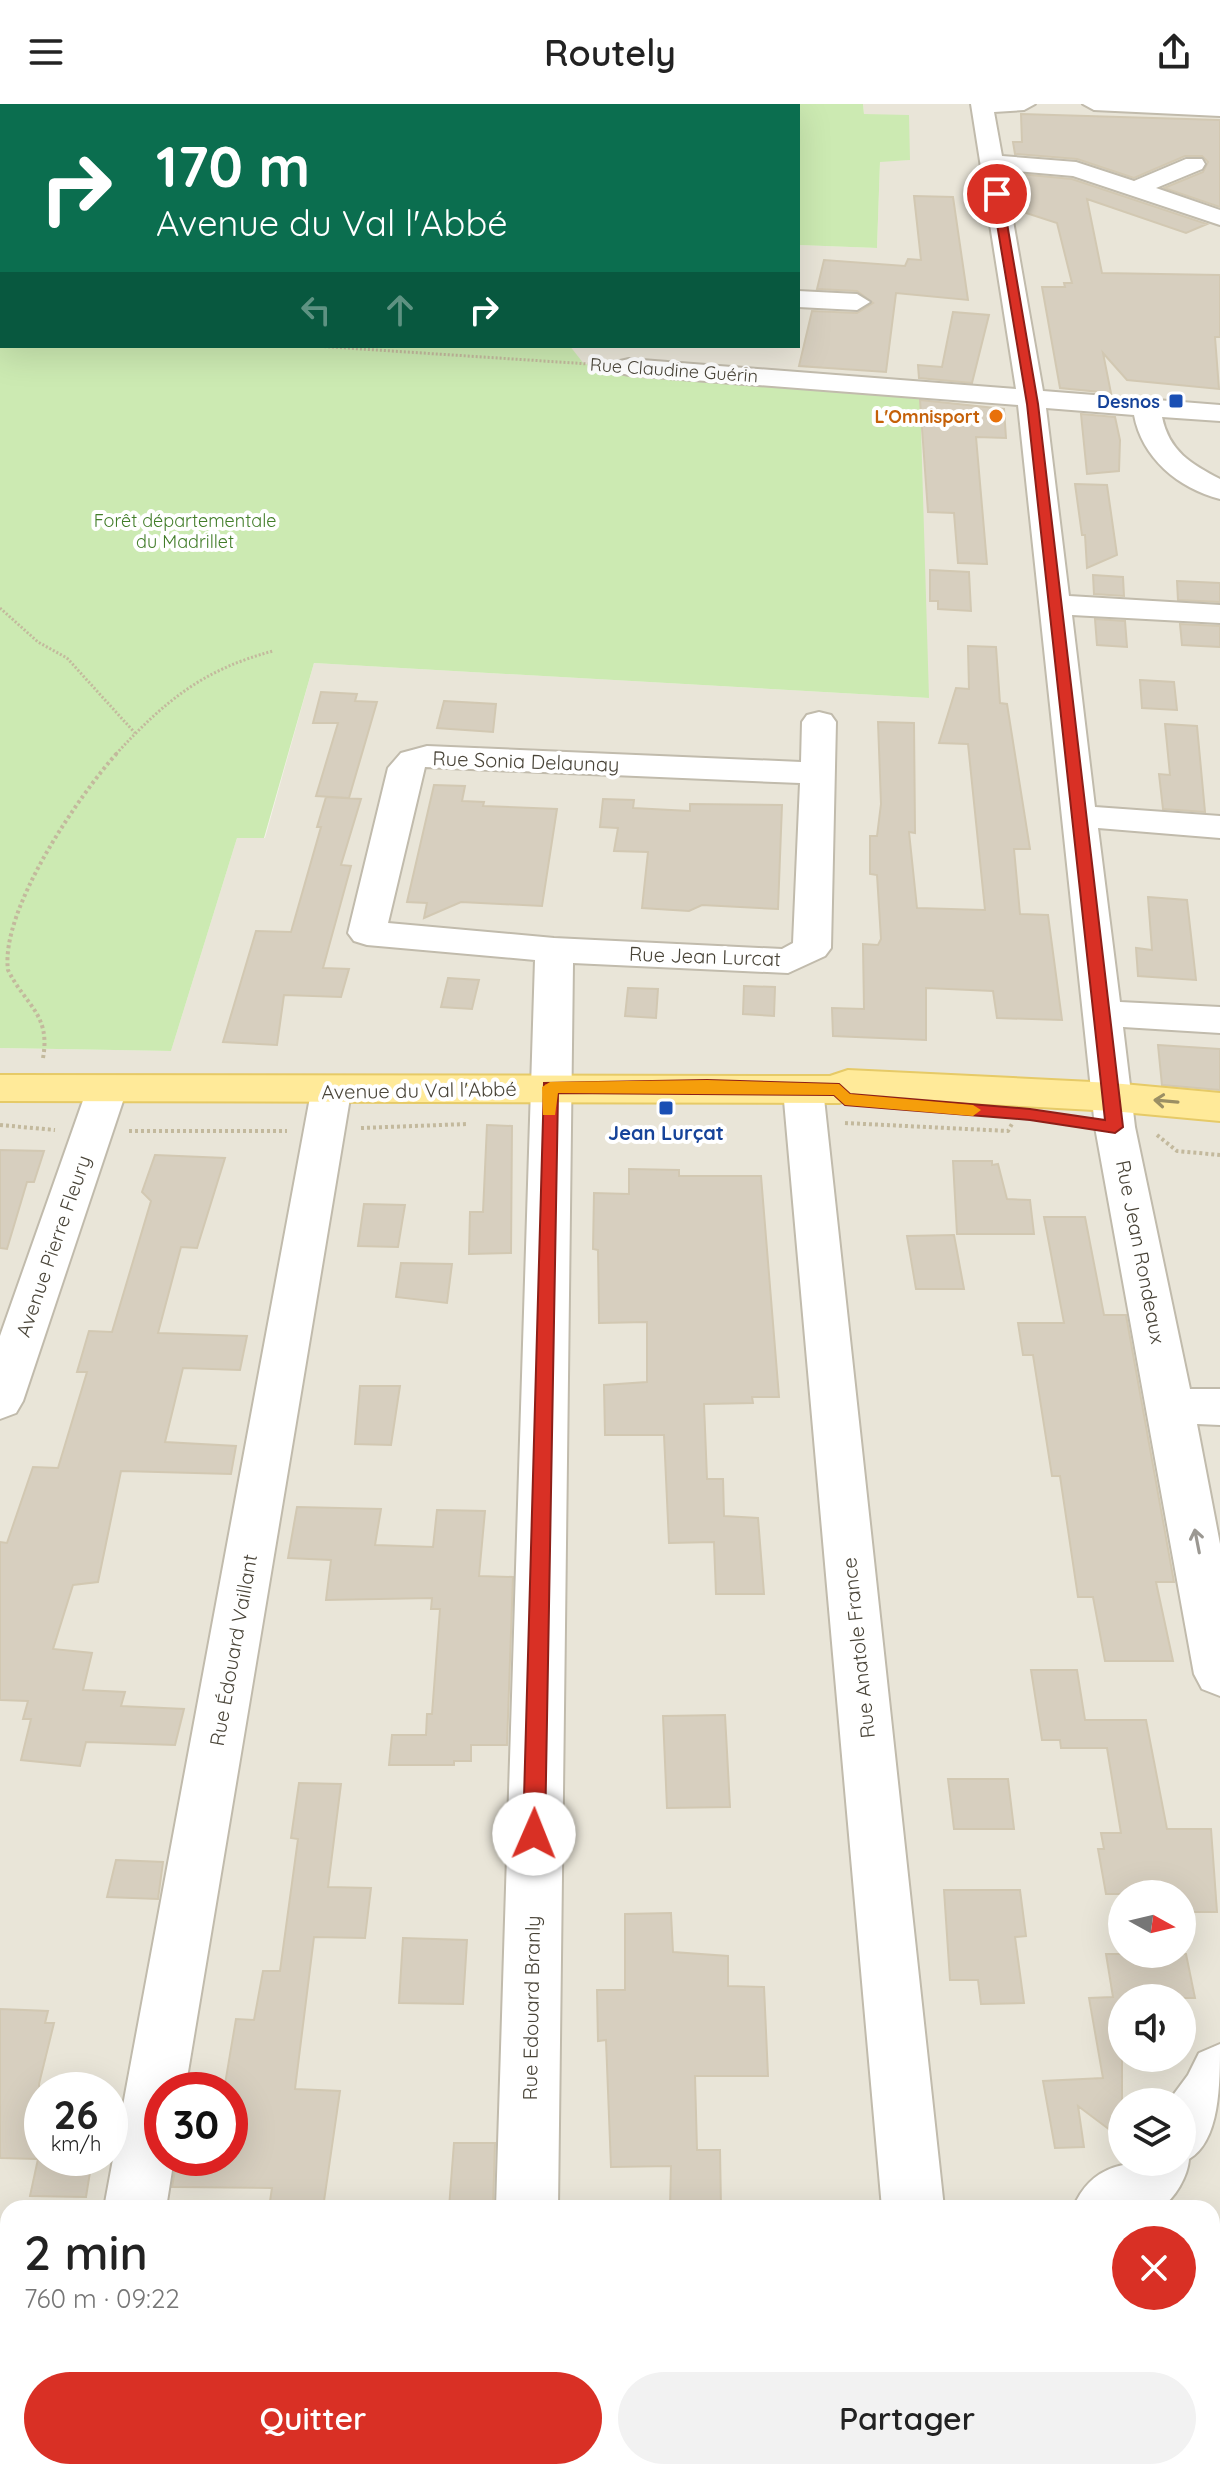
<!DOCTYPE html>
<html lang="fr">
<meta charset="utf-8">
<style>
body{margin:0;font-family:Quicksand,sans-serif;background:#f2f2f2;color:#222;height:100vh;display:flex;flex-direction:column;font-size:30px;white-space:nowrap}
*{box-sizing:border-box;margin:0}
p{font-size:26px;color:#767676}
.icon{flex:none;width:44px;height:44px;fill:none;stroke:currentColor;stroke-width:2;stroke-linecap:round;stroke-linejoin:round}
.map{position:relative;flex:1;overflow:hidden}
.details{position:absolute;left:0px;top:2096px;width:1220px;height:280px;display:flex;flex-direction:column;background:#fff;border-radius:24px 24px 0 0;box-shadow:0 8px 32px #0002}
.details>*{flex:none}
.top-card{position:absolute;left:0px;top:0px;width:800px;height:244px;box-shadow:0 8px 32px #0002;background:#0b6e4f;color:#fff;overflow:hidden}
.needle{width:52px;rotate:98deg}
.controls{position:absolute;left:1108px;top:1776px;display:grid;gap:16px}
.controls a{display:grid;place-items:center;width:88px;height:88px;border-radius:50%;background:#fff;box-shadow:0 8px 32px #0002;font-size:40px}
.speed{position:absolute;left:24px;top:1968px;display:flex;gap:16px;font-size:40px;font-weight:700;text-align:center}
.speed>*{display:grid;place-content:center;width:104px;height:104px;border-radius:50%;background:#fff;box-shadow:0 8px 32px #0002;line-height:1}
.speed small{font-size:20px;font-weight:400}
.speed .limit{border:12px solid #d22;background:#fff;color:#111}
.pin{position:absolute;display:grid;place-items:center;width:68px;height:68px;color:#fff;margin:-34px;border:4px solid #fff;border-radius:50%;box-shadow:0 2px 8px #0007}
.me{position:absolute;width:88px;margin:-44px;rotate:1deg;stroke-linejoin:round;filter:drop-shadow(0 0 6px #0008)}
.turn{display:flex;align-items:center;gap:28px;height:168px;padding:0 24px;font-size:36px}
.turn .icon{width:104px;height:104px;stroke-width:2.5}
.turn b{display:block;font-size:56px;line-height:68px}
.lanes{display:flex;align-items:center;height:76px;padding:0 24px;background:#0003;justify-content:center;gap:40px;direction:ltr}
.lanes .off{opacity:.35}
.round{display:grid;place-items:center;flex:none;width:84px;height:84px;border-radius:42px;background:#f2f2f2}
.headline{display:flex;align-items:center;justify-content:space-between;height:136px;padding:0 24px}
h1{font-size:48px;font-weight:600;line-height:60px}
.button{display:flex;gap:16px;margin-top:auto;padding:16px 24px}
.button a{flex:1;height:92px;border-radius:48px;background:#d93025;color:#fff;font-size:32px;font-weight:600;line-height:92px;text-align:center}
.button a+a{background:#f2f2f2;color:#222}
header{display:flex;justify-content:space-between;align-items:center;height:104px;padding:0 24px;background:#fff;font-size:36px;font-weight:600}
.map>svg:first-child{display:block}
</style>
<header><svg class="icon" aria-label="menu" viewBox="0 0 24 24"><path d="M4 6h16M4 12h16M4 18h16"/></svg>Routely<svg class="icon" aria-label="share" viewBox="0 0 24 24"><path d="M12 15V3M7 8l5-5 5 5M5 13v7h14v-7"/></svg></header>
<div class="map">
<svg width="1220" height="2376" viewBox="0 0 1220 2376">
<rect width="100%" height="100%" fill="#f5f3ea"/>
<path fill="#e9e5d8" fill-rule="evenodd" d="M863,0H1220V2376H0V944L171,947L237,734H265L314,559L929,594L786,279L583,260L570,242H798V141L877,144L880,57L910,56L864,10ZM1122,1790H1182V1850H1122ZM1122,1894H1182V1954H1122ZM42,1986H110V2054H42ZM162,1986H230V2054H162ZM1122,1998H1182V2058H1122ZM8,2104H1212V2368H8Z"/>
<path fill="#cceab2" d="M0,0H863L864,10L909,11L910,56L880,58L877,144L798,141V2H2V242H570L584,260L920,291L929,594L314,559L264,734H237L171,947L0,944Z"/>
<path fill="#d7cfbf" stroke="#d2c8b2" stroke-width="2" d="M1021,10L1220,16V103L1164,84L1203,68L1208,58L1202,52H1185L1134,74L1077,55L1015,50L1013,38H1022Z
M1019,70L1072,75L1207,120L1186,129L1087,95L1102,169L1220,171V233H1215L1219,285L1127,276L1103,249L1111,289L1060,284L1042,183H1065L1064,179H1072L1057,119L1026,109Z
M914,92L953,93L968,196L896,189L886,268L799,262L812,207L857,209L873,199L857,187L817,185L824,156L905,162L908,155L921,156Z
M953,208L989,211L972,279L919,274L918,261L942,263Z
M920,296L1004,305L1006,334L976,333L987,460L958,459L954,409L928,408Z
M1081,310L1115,313L1120,336L1119,367L1087,370Z
M1075,380L1107,381L1117,451L1087,464L1085,431H1082Z
M930,466L969,468L971,507L938,505V497H930Z
M1093,471L1123,473L1124,492L1094,490Z
M1177,477L1220,479V498L1178,496Z
M1095,515L1125,517L1127,543L1097,541Z
M1180,520L1220,522V543L1182,541Z
M968,542L996,543L1000,599L1007,600L1030,745H1014L1020,810L1048,811L1062,916L997,914L993,887L926,884V936L833,932L832,904L864,905L863,840L878,841L881,835L877,771L870,770V732H877L881,700L878,618L914,619L915,729L909,728L917,804L985,806L968,640L939,639L956,584L969,585Z
M1140,576L1174,578L1177,606L1142,604Z
M321,588L357,590L355,597L377,598L349,694L316,692L338,619H313Z
M444,597L496,600L493,628L437,624Z
M1165,620L1197,622L1205,708L1163,705L1159,670L1170,671Z
M434,681L465,682L462,697L484,698L483,702L557,705L542,802L461,798L424,814L427,799L407,798Z
M326,693L361,695L341,761L351,762L323,864L349,865L341,893L284,891L277,941L223,938L256,827L291,828L321,723H317Z
M603,695L634,696L633,704L690,707V700L782,701L778,805L702,801L689,807L642,804L648,748L614,747L618,724L600,723Z
M1148,793L1187,796L1196,876L1138,872L1136,844L1152,846Z
M448,874L479,876L472,905L441,903Z
M744,882L775,883L774,912L743,910Z
M628,884L658,885L656,914L625,912Z
M1158,941L1220,945V986L1162,981Z
M487,1021L512,1022L511,1149L469,1150L470,1108H483Z
M0,1046L44,1047L34,1078H27L7,1145L0,1144Z
M155,1051L225,1054L197,1144L181,1143L158,1229L247,1232L240,1266L183,1264L165,1338L236,1342L231,1370L121,1367L98,1478L73,1481L53,1545L92,1549L83,1586L125,1588L121,1602L184,1605L175,1641L86,1638L80,1662L21,1656L31,1615H23L28,1597L0,1596V1438L7,1439L33,1363L58,1364L87,1268H77L89,1227L112,1228L151,1097L142,1088Z
M953,1057H992V1061L998,1060L1007,1095L1030,1096L1034,1130H957Z
M629,1065L679,1066V1072H761L779,1293H752L753,1299L704,1300L707,1375H723L724,1412L758,1414L764,1490H716L714,1438L669,1439L664,1331H605L604,1281L647,1278V1218L599,1219L598,1146L593,1145L594,1089L629,1090Z
M364,1100L405,1101L398,1143L358,1142Z
M1044,1113H1085L1104,1211H1126L1174,1478H1156L1173,1557H1105L1093,1493H1078L1060,1372H1052L1033,1251H1023L1018,1219H1064Z
M954,1131L964,1185H916L907,1132Z
M401,1159L452,1160L447,1199L396,1193Z
M360,1282H400L391,1341L355,1340Z
M297,1403L381,1405L375,1441L433,1443L437,1406L485,1407L479,1472L513,1473L507,1641H471V1657H454V1661H389L392,1631H426L427,1610H432L440,1505H431L432,1494L326,1496L331,1456L288,1454Z
M1031,1566H1077L1085,1616H1146L1167,1725H1211L1217,1808H1182V1790H1106L1098,1745H1104L1101,1729H1121L1107,1644H1061L1060,1636H1042Z
M725,1611L730,1703L667,1704L663,1612Z
M948,1675H1008L1014,1725H954Z
M299,1679L341,1680L328,1783L371,1784L365,1834L314,1833L295,1985L340,1987L323,2104H269L272,2084L172,2083L177,2054H230V1986H224L236,1915L254,1916L263,1867H280L298,1735L291,1734Z
M116,1756L163,1758L158,1795L107,1793Z
M944,1786H1020L1026,1832L1015,1833L1024,1899L981,1900L978,1876H950Z
M671,1809L673,1848L728,1852V1882L764,1883L768,1972H695L697,2046H720L721,2104H670L671,2062L611,2063L606,1936L598,1937L597,1886H625V1810Z
M403,1834L467,1836L463,1900L399,1899Z
M1106,1850H1186L1195,1894H1122V2035L1078,2002L1084,2043L1055,2044L1043,1977L1103,1974L1089,1894L1113,1893Z
M0,1905L48,1907L45,1919H54L39,1980L42,2054H76L75,2061L91,2062L86,2093L30,2092L38,2055L0,2054Z
M454,2039H495L493,2104H449Z"/>
<g fill="none" stroke-linecap="round" stroke-linejoin="round">
<defs>
<path id="minor" d="M971,0H1035L1024,6L994,8L1002,52L1076,58L1134,77L1186,55H1202L1205,60L1202,65L1156,84L1220,106V121L1073,72L1004,66L1043,287L1220,301V317L1162,313C1169,347 1191,360 1220,375V395C1178,384 1142,354 1134,311L1046,304L1069,492L1220,501V519L1072,511L1095,703L1220,712V734L1098,724L1120,898L1220,903V929L1123,923L1135,1023L1190,1285H1220V1321L1197,1320L1220,1440V1592L1202,1585L1194,1570L1095,1023L1018,301L629,271L620,269L616,263L620,257L629,255L1016,285Z
M1083,0H1220V12L1094,6Z
M798,187L857,190L870,198L857,206L798,203Z
M819,608L831,611L836,618L831,844L825,852L788,869L573,859L558,2104H496L535,856L367,841L354,837L348,829L388,664L401,649L427,642L801,658L802,618L807,611ZM425,663L800,679L793,839L782,845L554,834L388,819Z
M803,972L817,976L823,985L944,2104H882L783,985L789,976Z
M106,975L120,978L126,988L23,1297L16,1309L0,1315V1232L86,988L92,978Z
M331,975L345,978L351,988L185,1986H162V2054H174L166,2104H104L311,988L317,978Z
M1220,1940C1220,1980 1220,2037 1189,2055C1188,2072 1175,2095 1160,2104H1073C1094,2054 1135,2058 1182,2058V1998H1168L1188,1971L1199,1949Z
M0,2146L8,2147V2209L0,2208Z
M55,2368H121L120,2376H54Z
M489,2368H555L554,2376H488Z"/>
<path id="major" d="M848,966L1112,979L1220,989V1017L1112,1007L857,993L839,999L0,997V971L830,972Z"/>
</defs>
<use href="#minor" stroke="#c1bbac" stroke-width="4"/>
<use href="#major" stroke="#e6ca67" stroke-width="4"/>
<path stroke="#c3b99d" stroke-width="3" stroke-dasharray="2 2" stroke-linecap="butt" d="M316,242L604,261
M0,504L38,538L67,554L135,629
M116,650C165,597 202,566 273,547"/>
<path stroke="#c3b99d" stroke-width="4" stroke-dasharray="3 3" stroke-linecap="butt" d="M43,954C51,910 25,901 8,866C0,806 79,691 118,648
M845,1019L1008,1027L1013,1018
M0,1021L55,1026
M361,1024L467,1020
M129,1027H287
M1157,1031L1177,1047L1220,1051"/>
<use href="#minor" fill="#fff" fill-rule="evenodd"/>
<use href="#major" fill="#ffea99" fill-rule="evenodd"/>
</g>
<defs><path id="oneway-shaft" d="M-6 0H5M1.5-3L5.5 0L1.5 3" fill="none" stroke-width="1.6" stroke-linecap="round" stroke-linejoin="round" transform="scale(2)"/></defs>
<use stroke="#9b8f64" href="#oneway-shaft" transform="translate(1166 997) rotate(-175)"/>
<use stroke="#9b9892" href="#oneway-shaft" transform="translate(1197 1437) rotate(-101)"/>
<path fill="#d93025" stroke="#8d1f18" stroke-width="2" d="M997,87L1002,90L1038,300L1123,1023L1115,1029L1030,1016L845,1001L834,991L558,989L545,1730L542,1738L534,1741L526,1738L523,1730L544,979L707,976L839,980L850,990L1030,1005L1105,1016L1027,300L992,90Z"/>
<path fill="#f59e0b" d="M707,976L839,980L850,990L973,1001L981,1006L973,1012L845,1001L834,991L558,989L555,1011H543L542,983L550,978Z"/>
<g fill="#1a4fb4" stroke="#fff" stroke-width="3">
<rect x="1168" y="289" width="16" height="16" rx="4"/>
<rect x="658" y="996" width="16" height="16" rx="4"/>
</g>
<circle fill="#e8710a" stroke="#fff" stroke-width="3" cx="996" cy="312" r="8"/>
<g text-anchor="middle" dominant-baseline="central" stroke-width="8" stroke-linejoin="round" paint-order="stroke">
<g font-size="18" fill="#494438" stroke="#fff">
<text transform="translate(674 266) rotate(4)">Rue Claudine Guérin</text>
</g>
<g font-size="18" font-weight="bold" fill="#164399" stroke="#fff" text-anchor="end">
<text x="1160" y="297">Desnos</text>
</g>
<g font-size="18" font-weight="bold" fill="#c56008" stroke="#fff" text-anchor="end">
<text x="980" y="312">L'Omnisport</text>
</g>
<g font-size="18" fill="#427d29" stroke="#fff">
<text x="185" y="416">Forêt départementale<tspan x="185" dy="21">du Madrillet</tspan></text>
</g>
<g font-size="20" fill="#494438" stroke="#fff">
<text transform="translate(526 657) rotate(2)">Rue Sonia Delaunay</text>
<text transform="translate(705 852) rotate(2)">Rue Jean Lurcat</text>
<text transform="translate(419 986) rotate(-1)">Avenue du Val l'Abbé</text>
<text transform="translate(53 1142) rotate(-71)">Avenue Pierre Fleury</text>
<text transform="translate(1141 1148) rotate(79)">Rue Jean Rondeaux</text>
<text transform="translate(858 1544) rotate(-96)">Rue Anatole France</text>
<text transform="translate(233 1546) rotate(-80)">Rue Édouard Vaillant</text>
<text transform="translate(531 1904) rotate(-89)">Rue Edouard Branly</text>
</g>
<g font-size="20" font-weight="bold" fill="#164399" stroke="#fff">
<text x="666" y="1028">Jean Lurçat</text>
</g>
</g>
</svg>
<div class="controls">
<a><svg class="needle" viewBox="-14 -14 28 28"><path d="M0-13l5 13h-10z" fill="#e53935"/><path d="M0 13l5-13h-10z" fill="#767676"/></svg></a>
<a><svg class="icon" aria-label="sound" viewBox="0 0 24 24"><path d="M4 9h4l5-4v14l-5-4H4zM17 9q2 3 0 6"/></svg></a>
<a><svg class="icon" aria-label="layers" viewBox="0 0 24 24"><path d="M12 4l9 5-9 5-9-5zM3 14l9 5 9-5"/></svg></a>
</div>
<div class="speed"><div>26<small>km/h</small></div><div class="limit">30</div></div>
<div class="pin" style="left:997px;top:90px;background:#d93025"><svg class="icon" aria-label="arrive" viewBox="0 0 24 24"><path d="M6 21V4h12l-3 4 3 4H6"/></svg></div>
<svg class="me" style="left:534px;top:1730px" viewBox="-20 -20 40 40"><circle r="19" fill="#fff"/><path d="M0-13L10 11 0 6-10 11z" fill="#d93025"/></svg>
<div class="top-card">
<div class="turn"><svg class="icon" aria-label="right" viewBox="0 0 24 24"><path d="M7 20v-9h11M14 6l5 5-5 5"/></svg><div><b>170 m</b>Avenue du Val l'Abbé</div></div>
<div class="lanes"><svg class="icon off" aria-label="left" viewBox="0 0 24 24"><path d="M17 20v-9H6M10 6l-5 5 5 5"/></svg><svg class="icon off" aria-label="ahead" viewBox="0 0 24 24"><path d="M12 20V5M6 11l6-6 6 6"/></svg><svg class="icon" aria-label="right" viewBox="0 0 24 24"><path d="M7 20v-9h11M14 6l5 5-5 5"/></svg></div>
</div>
<section class="details">
<div class="headline"><div><h1>2 min</h1><p>760 m · 09:22</p></div><a class="round" style="background:#d93025;color:#fff"><svg class="icon" aria-label="close" viewBox="0 0 24 24"><path d="M6 6l12 12M18 6L6 18"/></svg></a></div>
<div class="button"><a>Quitter</a><a>Partager</a></div>
</section>
</div>
